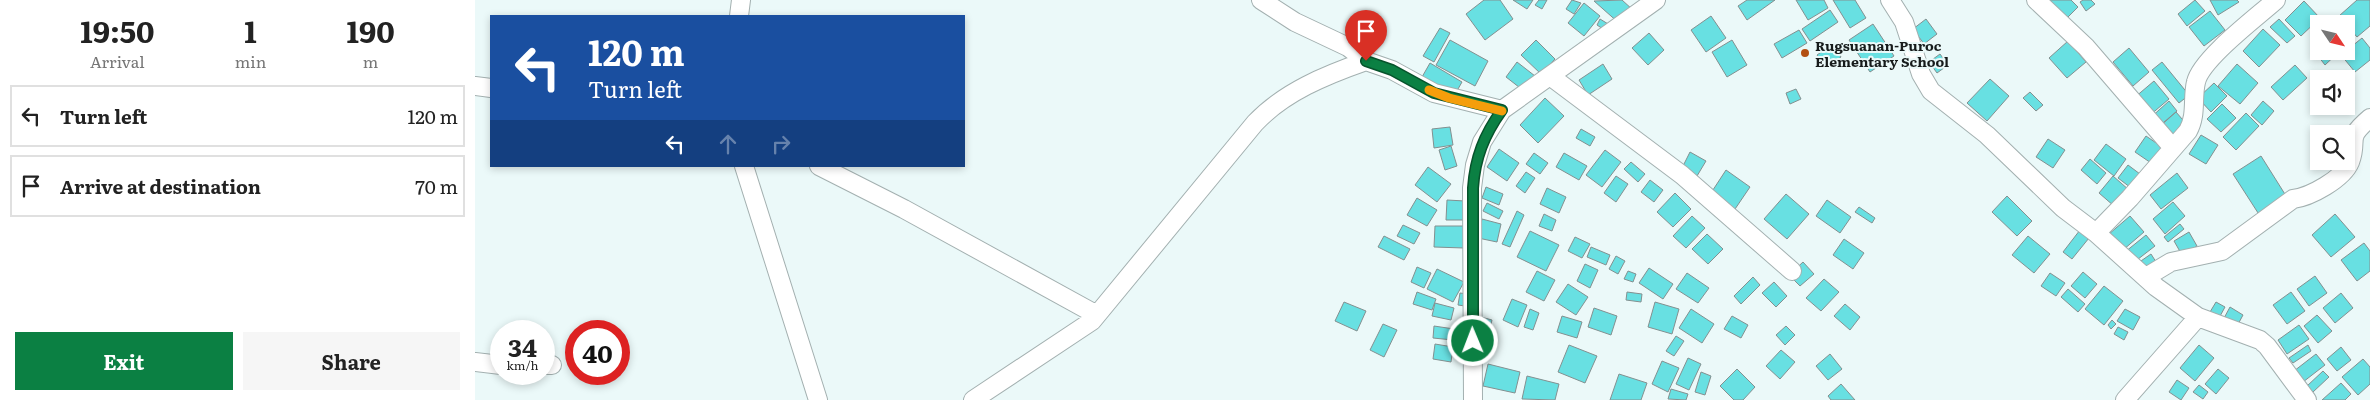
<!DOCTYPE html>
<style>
body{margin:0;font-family:Literata,serif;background:#f6f6f6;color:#222;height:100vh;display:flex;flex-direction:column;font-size:19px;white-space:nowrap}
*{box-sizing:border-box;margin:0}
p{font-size:16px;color:#767676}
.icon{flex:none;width:28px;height:28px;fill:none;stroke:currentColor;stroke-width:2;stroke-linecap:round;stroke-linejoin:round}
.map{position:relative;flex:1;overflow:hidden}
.panel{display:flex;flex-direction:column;background:#fff;width:475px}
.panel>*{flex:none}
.top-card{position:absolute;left:15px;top:15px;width:475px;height:152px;border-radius:0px;box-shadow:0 2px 8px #0003;background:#1a4fa0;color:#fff;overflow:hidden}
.needle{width:32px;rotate:125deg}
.buttons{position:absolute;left:1835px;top:15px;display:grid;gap:10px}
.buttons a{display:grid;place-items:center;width:45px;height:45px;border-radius:0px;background:#fff;box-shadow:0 2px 8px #0003;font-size:25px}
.speed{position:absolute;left:15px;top:320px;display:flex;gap:10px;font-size:25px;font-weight:700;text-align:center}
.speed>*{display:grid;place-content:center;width:65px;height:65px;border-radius:50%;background:#fff;box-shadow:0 2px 8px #0003;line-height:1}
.speed small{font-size:12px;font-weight:400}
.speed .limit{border:8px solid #d22;background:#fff;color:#111}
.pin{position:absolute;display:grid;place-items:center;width:42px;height:42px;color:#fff;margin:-51px -21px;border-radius:50% 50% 50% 0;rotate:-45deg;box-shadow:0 0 5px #0007}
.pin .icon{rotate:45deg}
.me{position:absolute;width:55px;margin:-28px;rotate:359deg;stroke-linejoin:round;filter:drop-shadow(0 0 4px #0008)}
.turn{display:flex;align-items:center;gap:18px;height:105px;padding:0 15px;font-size:22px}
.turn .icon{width:65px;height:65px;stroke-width:2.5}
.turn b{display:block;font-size:35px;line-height:42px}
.lanes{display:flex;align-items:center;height:48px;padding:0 15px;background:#0003;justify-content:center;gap:25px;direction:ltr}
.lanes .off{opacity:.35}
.eta{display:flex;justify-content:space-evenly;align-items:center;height:85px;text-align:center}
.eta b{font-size:30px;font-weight:700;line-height:35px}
.action{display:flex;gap:10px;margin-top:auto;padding:10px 15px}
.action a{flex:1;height:58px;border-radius:0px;background:#0b8043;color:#fff;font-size:20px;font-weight:700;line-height:58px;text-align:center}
.action a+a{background:#f6f6f6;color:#222}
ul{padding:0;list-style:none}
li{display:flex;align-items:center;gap:15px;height:62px;margin:0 10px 8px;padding:0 5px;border:2px solid #e0e0e0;border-radius:0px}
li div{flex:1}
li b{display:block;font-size:19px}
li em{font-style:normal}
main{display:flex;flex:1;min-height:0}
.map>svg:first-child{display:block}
</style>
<main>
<section class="panel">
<div class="eta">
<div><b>19:50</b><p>Arrival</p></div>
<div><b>1</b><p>min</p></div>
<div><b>190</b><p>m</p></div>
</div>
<ul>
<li><svg class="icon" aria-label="left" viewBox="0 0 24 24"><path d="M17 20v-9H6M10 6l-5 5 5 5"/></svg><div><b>Turn left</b></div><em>120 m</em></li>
<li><svg class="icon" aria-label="arrive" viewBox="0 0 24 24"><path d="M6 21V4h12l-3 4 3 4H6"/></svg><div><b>Arrive at destination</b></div><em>70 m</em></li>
</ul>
<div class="action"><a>Exit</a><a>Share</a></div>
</section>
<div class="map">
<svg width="1895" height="400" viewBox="0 0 1895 400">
<rect width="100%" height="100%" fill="#ebf9f9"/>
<path fill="#68e0e2" stroke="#839090" d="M1009,0H1025L1038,19L1010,40L991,14Z
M1038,0H1058L1052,9Z
M1064,0H1072L1067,9L1060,5Z
M1097,0L1106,3L1099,14L1091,9Z
M1147,0L1158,10L1145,24L1119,1Z
M1272,0H1300L1272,20L1263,6Z
M1321,0H1349L1353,8L1333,20Z
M1358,0H1380L1391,18L1375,28Z
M1566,0H1596L1603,7L1587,23Z
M1608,0H1616L1620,4L1611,11L1605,2Z
M1720,0L1730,11L1712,26L1703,14Z
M1735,0H1762L1764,2L1743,15Z
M1882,0H1895V26L1882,37L1864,16Z
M1829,1L1845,18L1826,36L1810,20Z
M1109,3L1125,16L1109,36L1093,23Z
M1355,10L1363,22L1335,41L1327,29Z
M1735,11L1750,30L1729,46L1714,27Z
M1236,16L1251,38L1231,52L1216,30Z
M1849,18L1855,24H1844V38L1836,30Z
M1125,19L1138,27L1134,33L1122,25Z
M1451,19L1462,34L1449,44L1438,29Z
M1804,19L1820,36L1812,43L1795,27Z
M1398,24L1419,56L1395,72L1374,40Z
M965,28L975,33L959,62L948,56Z
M1788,29L1805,45L1784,67L1768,51Z
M1324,30L1332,43L1307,58L1299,44Z
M1174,33L1189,50L1173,65L1157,48Z
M1887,38L1895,48V60L1880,72L1866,55Z
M975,40L1013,61L1000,86L961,65Z
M1061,40L1080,59L1066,74L1046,55Z
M1257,40L1272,65L1252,77L1237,52Z
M1593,41L1611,62L1592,78L1574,58Z
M1358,44L1366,57L1351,68L1342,55Z
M1654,48L1674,72L1658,86L1638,62Z
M1844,49V51H1865L1850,65L1840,52Z
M1465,54L1473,65L1462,73L1454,62Z
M1042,62L1060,76L1049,91L1031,77Z
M1687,62L1714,95L1704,103L1677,70Z
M955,63L987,82L979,96L947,77Z
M1128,64L1137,79L1113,95L1104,80Z
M1762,64L1783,83L1765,104L1743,86Z
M1820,65L1832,78L1808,100L1796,87Z
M1515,79L1534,96L1512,121L1492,103Z
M1679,81L1694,99L1674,116L1659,98Z
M1739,83L1752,96L1736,112L1723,98Z
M1321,89L1326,99L1315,104L1311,93Z
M1555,92L1568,105L1561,111L1548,98Z
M1070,98L1089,116L1063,143L1045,125Z
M1694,101L1702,111L1682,128L1674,119Z
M1788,101L1799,111L1787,125L1776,115Z
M1747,104L1761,118L1746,132L1732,119Z
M1701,112L1714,127L1697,143L1683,128Z
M1771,113L1784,126L1761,150L1748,137Z
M975,127L978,145L959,148L957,129Z
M1106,129L1120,137L1115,146L1101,138Z
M1726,135L1743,145L1731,164L1714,154Z
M1671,136L1690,149L1679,165L1660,152Z
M1573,139L1590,150L1578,168L1561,157Z
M1631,144L1651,159L1639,176L1619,160Z
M976,146L982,166L970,170L964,150Z
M1024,149L1044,163L1032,181L1012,167Z
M1130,150L1146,162L1127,187L1111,175Z
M1215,152L1231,161L1222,176L1207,168Z
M1059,153L1073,163L1065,174L1051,164Z
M1089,153L1112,166L1104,180L1081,167Z
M1786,156L1813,199L1785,216L1758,174Z
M1615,159L1631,173L1622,184L1606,170Z
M1156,162L1170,174L1163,182L1149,169Z
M1653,165L1669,177L1660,191L1643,178Z
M953,167L976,184L962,202L940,185Z
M1251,170L1275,187L1258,212L1234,196Z
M1051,172L1060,178L1050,193L1041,186Z
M1702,173L1713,188L1686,209L1675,195Z
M1141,176L1153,184L1141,202L1129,193Z
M1638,176L1654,190L1639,206L1624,193Z
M1175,180L1188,190L1179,202L1166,192Z
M1011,187L1028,194L1024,205L1007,198Z
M1072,188L1091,197L1084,213L1065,204Z
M1200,193L1216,209L1198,227L1182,212Z
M1311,194L1334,214L1312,239L1289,219Z
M1532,196L1557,221L1542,236L1517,212Z
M942,198L962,210L952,226L932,215Z
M972,200L990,201L989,220H971Z
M1352,200L1376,217L1365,233L1341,216Z
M1698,202L1710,216L1690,234L1678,219Z
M1012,203L1028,211L1024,219L1008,211Z
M1384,207L1400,218L1397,223L1380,212Z
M1042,211L1049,215L1035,247L1027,244Z
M1069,214L1081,220L1077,231L1064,226Z
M1860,214L1880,237L1856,257L1837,235Z
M1217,216L1230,228L1211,248L1198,236Z
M1655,216L1669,232L1648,250L1634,234Z
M1007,219L1026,224L1022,242L1003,238Z
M1705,224L1709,229L1693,242L1689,237Z
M928,225L945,233L939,244L922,236Z
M960,226H989V248L959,247Z
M1605,230L1614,238L1597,259L1588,252Z
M1055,231L1084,245L1071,271L1042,257Z
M1714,232L1722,246L1707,255L1699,241Z
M1232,234L1248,249L1233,264L1217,249Z
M1671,235L1680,246L1658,263L1650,252Z
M909,236L935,249L929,260L903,247Z
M1553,236L1575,254L1559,273L1537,255Z
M1100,237L1115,244L1107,258L1093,251Z
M1369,239L1389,253L1378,269L1358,255Z
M1889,243L1895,251V271L1882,281L1866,260Z
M1116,247L1135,255L1131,265L1112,257Z
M1676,254L1683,265L1670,274L1663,263Z
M1141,256L1150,261L1143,274L1134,269Z
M1328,262L1339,274L1325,286L1314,275Z
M1110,264L1123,270L1115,288L1102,281Z
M942,267L956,273L949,288L936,282Z
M1174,268L1198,284L1188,299L1164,283Z
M962,269L989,282L978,302L952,289Z
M1062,271L1080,280L1069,301L1051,292Z
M1153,271L1161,274L1158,282L1149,279Z
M1608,272L1622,284L1610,298L1596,286Z
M1212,273L1234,288L1223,303L1201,289Z
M1575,273L1590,283L1581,296L1566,286Z
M1840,276L1852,293L1834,306L1822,289Z
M1278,277L1285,285L1266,304L1259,296Z
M1349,279L1364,292L1346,311L1331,298Z
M1299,282L1312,296L1301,307L1287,293Z
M1093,284L1113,297L1101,315L1081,302Z
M1629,286L1648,301L1629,325L1610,309Z
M1593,289L1610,304L1603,312L1586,297Z
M942,292L961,299L957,310L938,304Z
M1152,292L1167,294L1166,302L1151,300Z
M1816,292L1830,311L1812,324L1798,305Z
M985,293L993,294L990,306L983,305Z
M1866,293L1878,308L1860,323L1848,308Z
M1037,299L1052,305L1043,327L1028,320Z
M869,302L891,311L882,331L860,321Z
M1180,302L1204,309L1197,334L1173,327Z
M1741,302L1750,307L1744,318L1735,312Z
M960,303L979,308L976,320L957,316Z
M1370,304L1385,317L1375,330L1359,316Z
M1755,307L1768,315L1761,328L1748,320Z
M1119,308L1142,316L1136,335L1113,327Z
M1055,309L1064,313L1058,330L1049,327Z
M1216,309L1239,324L1227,343L1204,328Z
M1650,309L1665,317L1658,330L1642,321Z
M1842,315L1857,331L1843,343L1829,326Z
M1087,316L1107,322L1102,338L1082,332Z
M1257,316L1273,325L1266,338L1249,329Z
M1006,317L1017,320L1014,333L1003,330Z
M1637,320L1641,324L1636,329L1633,325Z
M908,324L922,330L909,357L895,350Z
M1824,325L1834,339L1812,354L1803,340Z
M959,326L979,329L978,340L958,338Z
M1311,326L1320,335L1310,345L1301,335Z
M1643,327L1653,332L1649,340L1639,334Z
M1005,334L1020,341L1016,350L1001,344Z
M1201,336L1209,341L1199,356L1191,351Z
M960,344L978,347L976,362L958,359Z
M1094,345L1122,356L1110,383L1083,372Z
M1724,345L1739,358L1720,381L1705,368Z
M1833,345L1836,351L1818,363L1814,358Z
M1866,347L1876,360L1862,371L1852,359Z
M1306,350L1320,362L1305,379L1291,366Z
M1355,354L1367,369L1353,380L1341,366Z
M1841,354L1850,365L1828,382L1819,371Z
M1213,358L1226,364L1214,390L1201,384Z
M1888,359L1895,367V384L1883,395L1867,377Z
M1187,361L1204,368L1193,392L1177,384Z
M1013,364L1045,372L1040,393L1008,386Z
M1262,369L1280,387L1268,400H1259L1245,386Z
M1743,369L1754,378L1741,394L1730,384Z
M1848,371L1854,377L1838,392L1832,386Z
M1226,372L1236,376L1230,395L1220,392Z
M1144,374L1172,383L1166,400H1135Z
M1052,376L1084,384L1080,400L1047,399Z
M1702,380L1714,388L1706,400L1694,392Z
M1866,383L1876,394L1870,400H1847Z
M1366,384L1380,400H1356L1353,396Z
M1724,385L1733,392L1728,399L1718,392Z
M1196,389L1213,394L1211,400L1193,399Z"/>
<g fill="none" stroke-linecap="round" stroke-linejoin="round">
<defs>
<path id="minor" d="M786,0L820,22L873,47L891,61
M1415,0L1429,22L1446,74L1456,91L1512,135L1588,208L1621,233L1681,287L1723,317L1785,340L1792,346L1832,400
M1561,0L1611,47L1698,148
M264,16L266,0
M1075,76L1207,175L1317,271
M0,86L16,88
M269,166L343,400
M344,166L429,209L622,315
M1621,233L1655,198L1713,131C1722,115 1717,98 1721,82C1726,59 1782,17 1801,0
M1671,277L1696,262L1747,251L1818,199C1835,197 1868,179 1875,162C1884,138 1869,140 1895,118
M0,362L26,365
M69,365H77
M498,400L617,321L780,123C809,92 851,75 891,61L917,70L959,93L1027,110
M998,400L997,188L1000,165L1007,142L1027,110L1181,0
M1650,400L1723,317"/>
</defs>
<use href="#minor" stroke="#a3b0b0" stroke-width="20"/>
<use href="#minor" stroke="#fff" stroke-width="18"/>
</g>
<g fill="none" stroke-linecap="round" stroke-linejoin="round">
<defs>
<path id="route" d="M891,61L917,70L959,93L1027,110C1009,135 1000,158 998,188V341"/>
</defs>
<use href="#route" stroke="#07532c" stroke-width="12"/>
<use href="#route" stroke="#0b8043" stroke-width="9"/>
<path stroke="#f59e0b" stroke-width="9" d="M954,90L974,98L1027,111"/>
</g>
<circle fill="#b25012" stroke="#ebf9f9" stroke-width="2" cx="1330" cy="53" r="5"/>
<g text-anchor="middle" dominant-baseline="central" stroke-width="4" stroke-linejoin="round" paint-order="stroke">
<g font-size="14" font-weight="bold" fill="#161b1b" stroke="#ebf9f9" text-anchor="start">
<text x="1340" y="45">Rugsuanan-Puroc<tspan x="1340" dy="16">Elementary School</tspan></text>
</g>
</g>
</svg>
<div class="buttons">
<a><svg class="needle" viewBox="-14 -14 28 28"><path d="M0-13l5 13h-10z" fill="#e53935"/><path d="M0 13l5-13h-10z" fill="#767676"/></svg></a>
<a><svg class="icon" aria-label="sound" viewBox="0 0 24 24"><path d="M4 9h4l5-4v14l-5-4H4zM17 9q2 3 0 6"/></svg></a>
<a><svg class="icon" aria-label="search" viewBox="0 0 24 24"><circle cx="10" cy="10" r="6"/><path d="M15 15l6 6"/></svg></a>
</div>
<div class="speed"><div>34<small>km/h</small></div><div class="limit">40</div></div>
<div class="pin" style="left:891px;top:61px;background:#d93025"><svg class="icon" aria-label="arrive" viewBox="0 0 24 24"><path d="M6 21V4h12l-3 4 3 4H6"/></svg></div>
<svg class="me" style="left:998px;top:341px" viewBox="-20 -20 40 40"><circle r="17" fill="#0b8043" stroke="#fff" stroke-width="3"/><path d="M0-11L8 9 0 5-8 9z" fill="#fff"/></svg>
<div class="top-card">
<div class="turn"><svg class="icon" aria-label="left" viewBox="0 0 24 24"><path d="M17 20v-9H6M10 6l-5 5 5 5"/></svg><div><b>120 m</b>Turn left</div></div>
<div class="lanes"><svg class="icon" aria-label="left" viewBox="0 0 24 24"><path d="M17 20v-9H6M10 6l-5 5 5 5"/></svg><svg class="icon off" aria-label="ahead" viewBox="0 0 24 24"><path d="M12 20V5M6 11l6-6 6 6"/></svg><svg class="icon off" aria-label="right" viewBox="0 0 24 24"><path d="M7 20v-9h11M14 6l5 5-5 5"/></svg></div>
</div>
</div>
</main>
